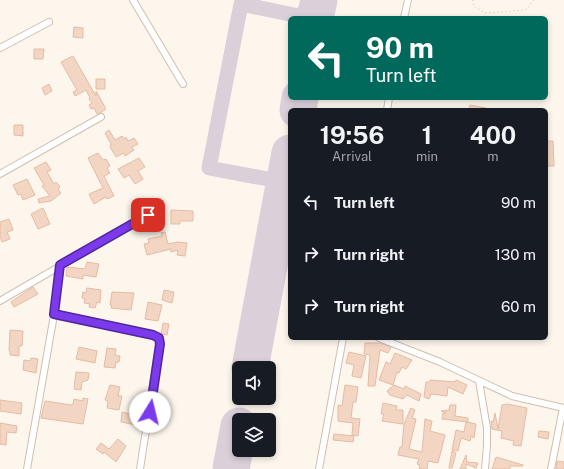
<!DOCTYPE html>
<style>
body{margin:0;font-family:"Public Sans",sans-serif;background:#20242c;color:#f1f3f6;height:100vh;display:flex;flex-direction:column;font-size:15px;white-space:nowrap}
*{box-sizing:border-box;margin:0}
p{font-size:13px;color:#9ea1a6}
.icon{flex:none;width:22px;height:22px;fill:none;stroke:currentColor;stroke-width:2;stroke-linecap:round;stroke-linejoin:round}
.map{position:relative;flex:1;overflow:hidden}
.details{position:absolute;left:288px;top:108px;width:260px;height:232px;display:flex;flex-direction:column;background:#171b24;border-radius:6px;box-shadow:0 2px 6px #0003}
.details>*{flex:none}
.top-card{position:absolute;left:288px;top:16px;width:260px;height:84px;border-radius:6px;box-shadow:0 2px 6px #0003;background:#00695c;color:#fff;overflow:hidden}
.buttons{position:absolute;left:232px;top:361px;display:grid;gap:8px}
.buttons a{display:grid;place-items:center;width:44px;height:44px;border-radius:6px;background:#171b24;box-shadow:0 2px 6px #0003;font-size:20px}
.pin{position:absolute;display:grid;place-items:center;width:34px;height:34px;color:#fff;margin:-17px;border-radius:8px;box-shadow:0 2px 6px #0006}
.me{position:absolute;width:44px;margin:-22px;rotate:9deg;stroke-linejoin:round;filter:drop-shadow(0 0 3px #0008)}
.turn{display:flex;align-items:center;gap:14px;height:84px;padding:0 12px;font-size:18px}
.turn .icon{width:52px;height:52px;stroke-width:2.5}
.turn b{display:block;font-size:28px;line-height:34px}
.eta{display:flex;justify-content:space-evenly;align-items:center;height:68px;text-align:center}
.eta b{font-size:24px;font-weight:700;line-height:28px}
ul{padding:0;list-style:none}
li{display:flex;align-items:center;gap:12px;height:52px;padding:0 12px}
li div{flex:1}
li b{display:block;font-size:15px}
li em{font-style:normal}
.map>svg:first-child{display:block}
</style>
<div class="map">
<svg width="564" height="469" viewBox="0 0 564 469">
<rect width="100%" height="100%" fill="#fdf6ec"/>
<g fill="none" stroke-linecap="round" stroke-linejoin="round">
<path stroke="#dbcfda" stroke-width="15" d="M279,174L268,179L209,168L241,4L299,16L309,9"/>
<path stroke="#dbcfda" stroke-width="37" d="M315,18L319,0
M298,110L300,98
M250,368L290,153
M231,469L239,426"/>
</g>
<path fill="#f3d5c3" stroke="#e6bba3" d="M74,27L83,28V38L73,37Z
M34,49H44L43,59H34Z
M73,56L96,96V91L106,109L100,113L97,114L94,108L91,109L89,105L92,103L89,99L90,98L86,90L75,96L73,92L77,90L61,62Z
M96,79H105V89H96Z
M49,84L52,91L45,95L42,88Z
M470,105L486,108V110H469Z
M14,125H23V136L14,135Z
M109,130L115,140L122,136L124,139L126,137L128,141L134,138L138,144L132,147L134,150L125,156L124,153L116,157L110,147L111,144L105,133Z
M546,141H553L554,166H546Z
M98,153L103,160L106,159L110,166L107,168L110,173L104,176L114,196L107,199L106,197L94,204L89,194L103,188L88,158Z
M139,158L145,167L138,171L143,179L135,184L129,175L124,178L118,169Z
M46,162L51,170L47,172L54,184L56,182L60,187L58,189L61,193L51,201L39,203L38,199L50,196L42,186L44,185L34,168Z
M27,179L35,195L23,200L21,194L18,195L13,185Z
M43,208L50,224L38,229L31,214Z
M171,210L193,211V221H180V224H171Z
M9,219L13,230L7,232L10,239L2,242L0,237V222Z
M165,232L168,244L177,242L187,243L185,256L177,255L178,250L171,252V249L147,255L144,244L149,243L148,239L162,236L161,233Z
M87,262L99,264L96,277L83,275V279L66,276L67,267L85,269Z
M33,287L38,294L14,307L11,302Z
M87,288L101,290L100,303L97,302L95,308L89,307L90,304L84,303L85,299L82,298L83,292L86,293Z
M164,290L174,292L172,303L162,300Z
M112,292L134,293L131,310L111,308L112,305H110Z
M148,302L162,305L158,321L145,319Z
M163,323L169,324L167,335L161,334Z
M10,330L23,331L22,346H19V356L10,355V351H9Z
M365,343H381L391,347L388,353L380,350L375,386H368L370,355L364,354Z
M79,347L97,351L95,363L76,359Z
M107,348L116,349L115,355L120,356L119,362H116L115,368L104,367Z
M349,352L366,356L361,378L352,376L354,365L346,363Z
M395,353L412,360L406,369L402,367L399,373L397,372L393,385L379,380L386,362L390,364Z
M31,358L38,359L36,373L23,370L24,360L30,361Z
M76,372L89,373L88,380L82,382L81,390L74,389Z
M430,380L455,382L456,380L467,385L463,394L448,387L447,396L431,394L429,399L424,397L426,382H430Z
M110,385L120,387L118,396H122L119,410L107,408L108,401L105,400Z
M345,385L358,387L356,402H353L351,418L360,419L358,436L352,435L353,423L338,421V405L342,406Z
M394,385L404,389L405,386L421,394L419,401L407,395L403,399L390,395L387,391Z
M83,398L88,399L83,424L41,418L45,401L71,405L73,404L74,399L83,401Z
M0,400L22,403L21,414L0,411Z
M383,403L397,406L396,410H403V424L382,421L384,414H381Z
M507,404L527,408L521,446L513,445L514,441L501,438L502,431L492,429L491,421L493,422L495,413L498,429L502,405Z
M450,405H456L455,416L468,418V422L442,419L443,413H446L441,411L449,410Z
M411,408L415,410L412,418L416,419L409,449L422,452L425,419L432,421L430,431L445,435L438,463L428,461L427,469H419L420,465L417,464L419,459L398,455L400,447H402L404,424Z
M131,410L138,411L137,415L143,416L141,426L121,422L122,412L130,414Z
M466,422L476,424L474,438L471,436L470,441L461,438L458,451L452,450L456,430L464,432Z
M0,423L17,426L16,433L7,432L6,445L0,444Z
M539,431L549,432L548,439L538,437Z
M334,434L354,436L353,442L333,440Z
M118,439L126,446L116,462L104,452L103,454L96,449L101,443L109,449Z
M452,451L456,453L452,468H449Z
M466,455L467,462L478,463L476,468L466,464V469H460Z
M496,457L523,465V466H510V469H492Z
M557,461L564,462V469H556Z"/>
<g fill="none" stroke-linecap="round" stroke-linejoin="round">
<defs>
<path id="street" d="M133,0L183,84
M404,18L408,0
M0,48L49,22
M387,110L389,98
M0,174L101,117
M0,301L148,215
M54,315L153,335L160,340L140,469
M379,338L440,362L512,396L564,408
M479,381L487,428V446L485,469
M27,469L54,315L60,265
M319,469L343,338
M551,469L563,408"/>
</defs>
<use href="#street" stroke="#d1beb0" stroke-width="8"/>
<path stroke="#d9b8a5" stroke-width="1" stroke-dasharray="1 3" stroke-linecap="butt" d="M473,0L474,7L486,13L526,10L534,0"/>
<use href="#street" stroke="#fff" stroke-width="6"/>
</g>
<g fill="none" stroke-linecap="round" stroke-linejoin="round">
<defs>
<path id="route" d="M148,215L60,265L54,314L153,335L159,338L160,344L150,412"/>
</defs>
<use href="#route" stroke="#51269a" stroke-width="10"/>
<use href="#route" stroke="#7c3aed" stroke-width="7"/>
</g>
</svg>
<div class="buttons">
<a><svg class="icon" aria-label="sound" viewBox="0 0 24 24"><path d="M4 9h4l5-4v14l-5-4H4zM17 9q2 3 0 6"/></svg></a>
<a><svg class="icon" aria-label="layers" viewBox="0 0 24 24"><path d="M12 4l9 5-9 5-9-5zM3 14l9 5 9-5"/></svg></a>
</div>
<div class="pin" style="left:148px;top:215px;background:#d93025"><svg class="icon" aria-label="arrive" viewBox="0 0 24 24"><path d="M6 21V4h12l-3 4 3 4H6"/></svg></div>
<svg class="me" style="left:150px;top:412px" viewBox="-20 -20 40 40"><circle r="19" fill="#fff"/><path d="M0-13L10 11 0 6-10 11z" fill="#7c3aed"/></svg>
<div class="top-card">
<div class="turn"><svg class="icon" aria-label="left" viewBox="0 0 24 24"><path d="M17 20v-9H6M10 6l-5 5 5 5"/></svg><div><b>90 m</b>Turn left</div></div>
</div>
<section class="details">
<div class="eta">
<div><b>19:56</b><p>Arrival</p></div>
<div><b>1</b><p>min</p></div>
<div><b>400</b><p>m</p></div>
</div>
<ul>
<li><svg class="icon" aria-label="left" viewBox="0 0 24 24"><path d="M17 20v-9H6M10 6l-5 5 5 5"/></svg><div><b>Turn left</b></div><em>90 m</em></li>
<li><svg class="icon" aria-label="right" viewBox="0 0 24 24"><path d="M7 20v-9h11M14 6l5 5-5 5"/></svg><div><b>Turn right</b></div><em>130 m</em></li>
<li><svg class="icon" aria-label="right" viewBox="0 0 24 24"><path d="M7 20v-9h11M14 6l5 5-5 5"/></svg><div><b>Turn right</b></div><em>60 m</em></li>
</ul>
</section>
</div>
